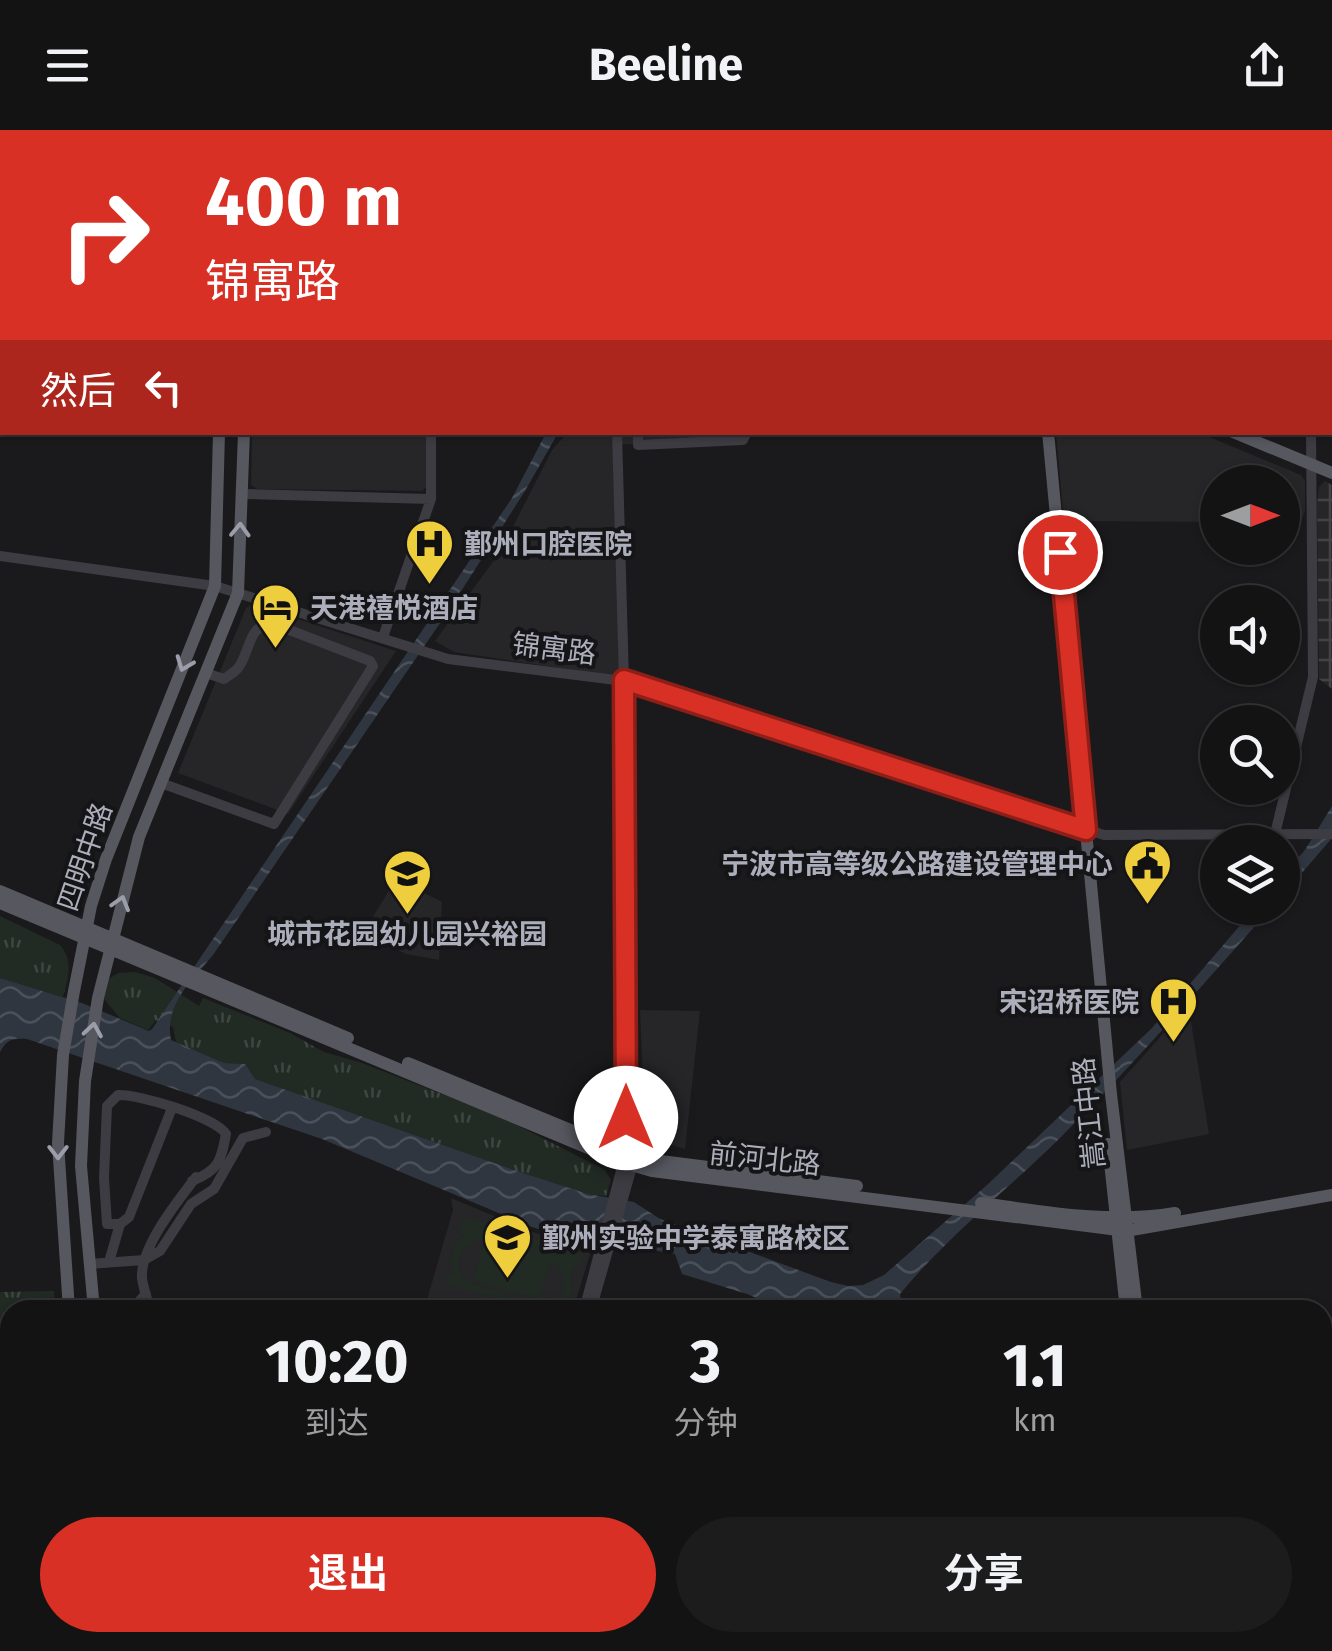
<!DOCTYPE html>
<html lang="zh">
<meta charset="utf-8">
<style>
body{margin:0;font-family:"Fira Sans","Noto Sans SC",sans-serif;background:#1d1c1d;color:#f1f3f6;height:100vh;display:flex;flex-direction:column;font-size:38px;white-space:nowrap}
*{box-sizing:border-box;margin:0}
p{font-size:32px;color:#9d9ea0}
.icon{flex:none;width:55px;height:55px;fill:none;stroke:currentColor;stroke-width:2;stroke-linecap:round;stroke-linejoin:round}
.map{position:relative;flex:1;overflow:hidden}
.panel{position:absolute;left:0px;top:1170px;width:1332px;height:352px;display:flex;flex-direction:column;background:#141314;border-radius:30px 30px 0 0;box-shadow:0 2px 8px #0004,0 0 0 2px #333234}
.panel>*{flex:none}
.guide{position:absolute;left:0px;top:0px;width:1332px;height:305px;box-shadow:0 2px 8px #0004,0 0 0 2px #333234;background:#d93025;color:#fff;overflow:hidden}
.needle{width:65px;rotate:90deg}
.buttons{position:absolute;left:1200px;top:335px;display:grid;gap:20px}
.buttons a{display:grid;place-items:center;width:100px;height:100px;border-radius:50%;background:#141314;box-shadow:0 2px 8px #0004,0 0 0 2px #333234;font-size:50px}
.pin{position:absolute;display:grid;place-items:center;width:85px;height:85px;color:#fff;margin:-42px;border:5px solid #fff;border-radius:50%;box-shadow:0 2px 10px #0007}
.me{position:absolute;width:110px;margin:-55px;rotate:0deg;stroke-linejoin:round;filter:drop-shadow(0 0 8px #0008)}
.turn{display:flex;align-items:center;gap:35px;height:210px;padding:0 40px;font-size:45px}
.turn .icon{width:130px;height:130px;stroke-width:2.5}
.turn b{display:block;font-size:70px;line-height:85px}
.then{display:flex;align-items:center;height:95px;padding:0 40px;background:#0003;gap:20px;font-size:38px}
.eta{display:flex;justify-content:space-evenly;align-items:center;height:170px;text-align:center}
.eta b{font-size:60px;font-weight:700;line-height:70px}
.cta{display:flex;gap:20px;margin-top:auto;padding:20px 40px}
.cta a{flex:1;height:115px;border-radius:60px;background:#d93025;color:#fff;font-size:40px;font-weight:700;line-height:115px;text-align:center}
.cta a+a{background:#1d1c1d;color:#f1f3f6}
header{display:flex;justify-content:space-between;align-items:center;height:130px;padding:0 40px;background:#141314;font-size:45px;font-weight:700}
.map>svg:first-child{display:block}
</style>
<header><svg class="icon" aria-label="menu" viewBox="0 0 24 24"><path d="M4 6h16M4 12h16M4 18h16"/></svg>Beeline<svg class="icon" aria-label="share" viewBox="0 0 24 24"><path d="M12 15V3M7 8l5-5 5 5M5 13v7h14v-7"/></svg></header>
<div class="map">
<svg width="1332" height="1521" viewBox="0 0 1332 1521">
<defs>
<pattern id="industrial-grid" width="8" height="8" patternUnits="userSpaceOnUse" patternTransform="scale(2.5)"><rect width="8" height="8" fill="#262528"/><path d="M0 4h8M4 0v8" fill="none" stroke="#434245"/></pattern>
<pattern id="grass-tufts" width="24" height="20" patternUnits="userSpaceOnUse" patternTransform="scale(2.5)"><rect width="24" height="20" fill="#212a23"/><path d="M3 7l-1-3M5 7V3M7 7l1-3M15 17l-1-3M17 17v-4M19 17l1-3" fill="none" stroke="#3f4641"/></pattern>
<pattern id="water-waves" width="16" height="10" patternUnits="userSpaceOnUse" patternTransform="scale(2.5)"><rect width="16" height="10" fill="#2f3640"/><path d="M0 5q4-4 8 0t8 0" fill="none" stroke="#4a515a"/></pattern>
</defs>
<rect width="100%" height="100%" fill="#1a191b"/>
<path fill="#262528" d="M252,303H427L426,357L422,361L257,359L251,355Z
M567,303H746L742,309L613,315L620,547L454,522L435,511L500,422L552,320Z
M1056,303H1200L1301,345L1305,351V381L1301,392H1283L1282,352H1218L1217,392L1064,391Z
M252,474L396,521L288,684L178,643L246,478Z
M396,749L442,772L439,830L406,824L363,803Z
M1185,879H1189L1209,1004L1127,1020L1120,952Z
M640,880L700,881L685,1019L654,1010L645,1003Z
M451,1068L530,1101L591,1121L573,1180H424L453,1080Z"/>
<path fill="url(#industrial-grid)" d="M1325,351L1332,355V559L1319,549L1317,374L1319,357Z"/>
<path fill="url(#grass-tufts)" d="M0,786L60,815C74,831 68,848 63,867L0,848Z
M135,842L155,848L199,876L203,868L290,903L324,922L362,933L503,988L605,1040L611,1050L606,1066L588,1064L514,1040L255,949L244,934L224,933L176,912L173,897L156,890L148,900L120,888L104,869L109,849L118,843Z
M54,1161L55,1180H10V1379H0V1162Z
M1166,1513H1240L1249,1521H1167Z"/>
<path fill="#212a23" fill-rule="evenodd" d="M464,1086L583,1124L578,1139L572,1137L571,1163L561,1177L565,1180H533L443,1153L446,1143L453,1145C449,1130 451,1114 464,1106L458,1103ZM481,1110L521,1122L484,1112L473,1151L539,1170L551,1131L563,1142L564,1161C558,1167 553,1173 544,1173C532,1173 478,1157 468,1150C448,1136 462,1114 481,1110Z"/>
<path fill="url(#water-waves)" d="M546,303H558L525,361L451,477L213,825C192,851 164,874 171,910L224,933L245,934L255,949L514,1040L588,1064L634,1072L660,1089L831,1152L848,1156L863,1155L884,1145L987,1055L1152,898L1255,778H1271C1202,856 1133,935 1059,1009C1006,1061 947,1107 900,1164L901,1174L907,1180H785L747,1164L682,1144L675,1124L620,1114L589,1115L532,1097L322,1009L27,909C13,908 7,909 0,922V848L82,873L149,901L152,899L512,368Z
M1332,676V708L1283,765V744L1305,720Z"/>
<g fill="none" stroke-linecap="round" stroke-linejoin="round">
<path stroke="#3c3c42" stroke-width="10" d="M609,0V2
M1309,2V0
M1330,63H1332
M638,302V315L743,310L747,302
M242,364L431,369
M0,426L215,456L448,529L624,551L1104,705L1332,704
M383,507L431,369V302
M161,653L274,694L373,536L370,531L274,494C247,493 251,522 238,538C234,543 228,546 224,549L206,543
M1275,704L1313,547L1311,302
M172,978L129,1087L120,1094H107L104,1048L107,976L118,965C139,964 215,987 226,1004C221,1031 219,1040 192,1051
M109,1132L120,1094
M89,1134L144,1130L160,1121L191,1074L214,1059L243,1008L266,1002
M131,1180L146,1164
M150,1180C148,1170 143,1158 142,1148C140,1117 178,1071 196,1047
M584,1180L626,1022L624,551L617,302
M591,1180L634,1030
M1322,1300H1332
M839,1512L840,1521
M521,1521L522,1512"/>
<path stroke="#56575f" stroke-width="12" d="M282,0L294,2
M357,0L372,2
M228,2V0
M256,2V0
M1043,2L1044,0
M1048,302L1111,964L1137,1180
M1233,302L1332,343
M0,761L348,908
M0,773L624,1033L652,1041L1126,1101L1332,1065
M408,933L605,1014L653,1030L857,1056
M1108,1014L1126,1180
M981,1073C1045,1082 1110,1094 1175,1083
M69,1180L58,1013L63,925L74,861L91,776L106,729L215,456L219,302
M94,1180L81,1036L85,951L98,868L139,707L238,463L244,302
M0,1392H10
M0,1404H10
M99,1512L100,1521
M129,1512L130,1521
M1142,1521V1512
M1152,1521V1512"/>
</g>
<defs><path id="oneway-chevron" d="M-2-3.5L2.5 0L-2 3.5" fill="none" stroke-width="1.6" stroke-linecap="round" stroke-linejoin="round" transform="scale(2.5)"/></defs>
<g stroke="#9b9da9">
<use href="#oneway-chevron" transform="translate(240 400) rotate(-88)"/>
<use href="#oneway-chevron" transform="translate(184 534) rotate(111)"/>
<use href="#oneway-chevron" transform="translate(121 773) rotate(-74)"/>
<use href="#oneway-chevron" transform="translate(93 900) rotate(-81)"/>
<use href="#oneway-chevron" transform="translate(58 1022) rotate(90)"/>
</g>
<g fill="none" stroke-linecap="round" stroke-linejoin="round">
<defs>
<path id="route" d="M626,988L624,550L1086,700L1060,422"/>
</defs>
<use href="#route" stroke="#8d1f18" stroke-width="25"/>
<use href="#route" stroke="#d93025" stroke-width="18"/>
</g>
<defs>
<symbol id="hospital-pin" viewBox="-11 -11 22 30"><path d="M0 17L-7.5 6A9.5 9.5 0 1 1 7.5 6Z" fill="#efce3d" stroke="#151416"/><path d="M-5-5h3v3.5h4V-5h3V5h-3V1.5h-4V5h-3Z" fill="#111"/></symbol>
<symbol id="hotel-pin" viewBox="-11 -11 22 30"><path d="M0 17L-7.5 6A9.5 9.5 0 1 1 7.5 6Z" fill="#efce3d" stroke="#151416"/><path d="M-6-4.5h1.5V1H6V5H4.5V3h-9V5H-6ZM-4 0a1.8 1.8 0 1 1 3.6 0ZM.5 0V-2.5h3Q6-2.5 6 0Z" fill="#111"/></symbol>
<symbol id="civic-pin" viewBox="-11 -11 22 30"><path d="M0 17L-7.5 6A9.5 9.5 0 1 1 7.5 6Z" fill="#efce3d" stroke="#151416"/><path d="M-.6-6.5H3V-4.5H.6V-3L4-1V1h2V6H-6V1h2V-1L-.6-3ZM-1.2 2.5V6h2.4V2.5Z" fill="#111"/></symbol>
<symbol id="school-pin" viewBox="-11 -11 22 30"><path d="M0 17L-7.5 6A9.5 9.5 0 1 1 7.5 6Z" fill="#efce3d" stroke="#151416"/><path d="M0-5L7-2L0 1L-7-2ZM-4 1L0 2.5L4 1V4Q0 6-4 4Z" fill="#111"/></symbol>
</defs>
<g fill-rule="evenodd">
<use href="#hospital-pin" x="402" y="386" width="55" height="75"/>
<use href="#hotel-pin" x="248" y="450" width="55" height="75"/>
<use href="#civic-pin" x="1120" y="706" width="55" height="75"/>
<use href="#school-pin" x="380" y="716" width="55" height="75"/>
<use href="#hospital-pin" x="1146" y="844" width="55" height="75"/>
<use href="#school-pin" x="480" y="1080" width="55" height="75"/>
</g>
<g text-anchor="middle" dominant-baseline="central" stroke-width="8" stroke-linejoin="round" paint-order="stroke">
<g font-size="28" font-weight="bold" fill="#acaebb" stroke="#151416" text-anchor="start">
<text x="464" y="414">鄞州口腔医院</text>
<text x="310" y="478">天港禧悦酒店</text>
<text x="1113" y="734" text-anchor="end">宁波市高等级公路建设管理中心</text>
<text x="407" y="804" text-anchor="middle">城市花园幼儿园兴裕园</text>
<text x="1139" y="872" text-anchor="end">宋诏桥医院</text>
<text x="542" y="1108">鄞州实验中学泰寓路校区</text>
</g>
<g font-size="28" fill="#acaebb" stroke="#151416">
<text transform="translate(554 519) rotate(7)">锦寓路</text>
<text transform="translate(85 727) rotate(-71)">四明中路</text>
<text transform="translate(1089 983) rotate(-96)">嵩江中路</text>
<text transform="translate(765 1029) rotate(6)">前河北路</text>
</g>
</g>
</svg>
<div class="buttons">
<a><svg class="needle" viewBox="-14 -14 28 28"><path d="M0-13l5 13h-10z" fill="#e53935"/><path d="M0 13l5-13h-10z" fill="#9d9ea0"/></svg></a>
<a><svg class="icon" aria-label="sound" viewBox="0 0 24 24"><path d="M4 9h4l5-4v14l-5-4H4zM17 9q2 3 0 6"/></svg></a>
<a><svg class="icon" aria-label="search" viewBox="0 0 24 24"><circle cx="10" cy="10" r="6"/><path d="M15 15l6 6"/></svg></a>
<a><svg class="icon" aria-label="layers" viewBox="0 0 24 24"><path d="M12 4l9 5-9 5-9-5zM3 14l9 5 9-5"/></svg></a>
</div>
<div class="pin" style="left:1060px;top:422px;background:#d93025"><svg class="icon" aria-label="arrive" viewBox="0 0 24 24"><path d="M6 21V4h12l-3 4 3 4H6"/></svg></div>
<svg class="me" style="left:626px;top:988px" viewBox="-20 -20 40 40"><circle r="19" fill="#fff"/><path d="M0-13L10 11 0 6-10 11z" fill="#d93025"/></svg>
<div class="guide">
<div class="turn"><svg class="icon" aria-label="right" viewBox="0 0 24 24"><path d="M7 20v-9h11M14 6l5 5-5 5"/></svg><div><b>400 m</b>锦寓路</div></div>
<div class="then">然后<svg class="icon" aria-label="left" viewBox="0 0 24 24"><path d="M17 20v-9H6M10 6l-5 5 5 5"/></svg></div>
</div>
<section class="panel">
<div class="eta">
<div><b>10:20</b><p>到达</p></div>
<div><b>3</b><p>分钟</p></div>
<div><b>1.1</b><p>km</p></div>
</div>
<div class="cta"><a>退出</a><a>分享</a></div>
</section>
</div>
